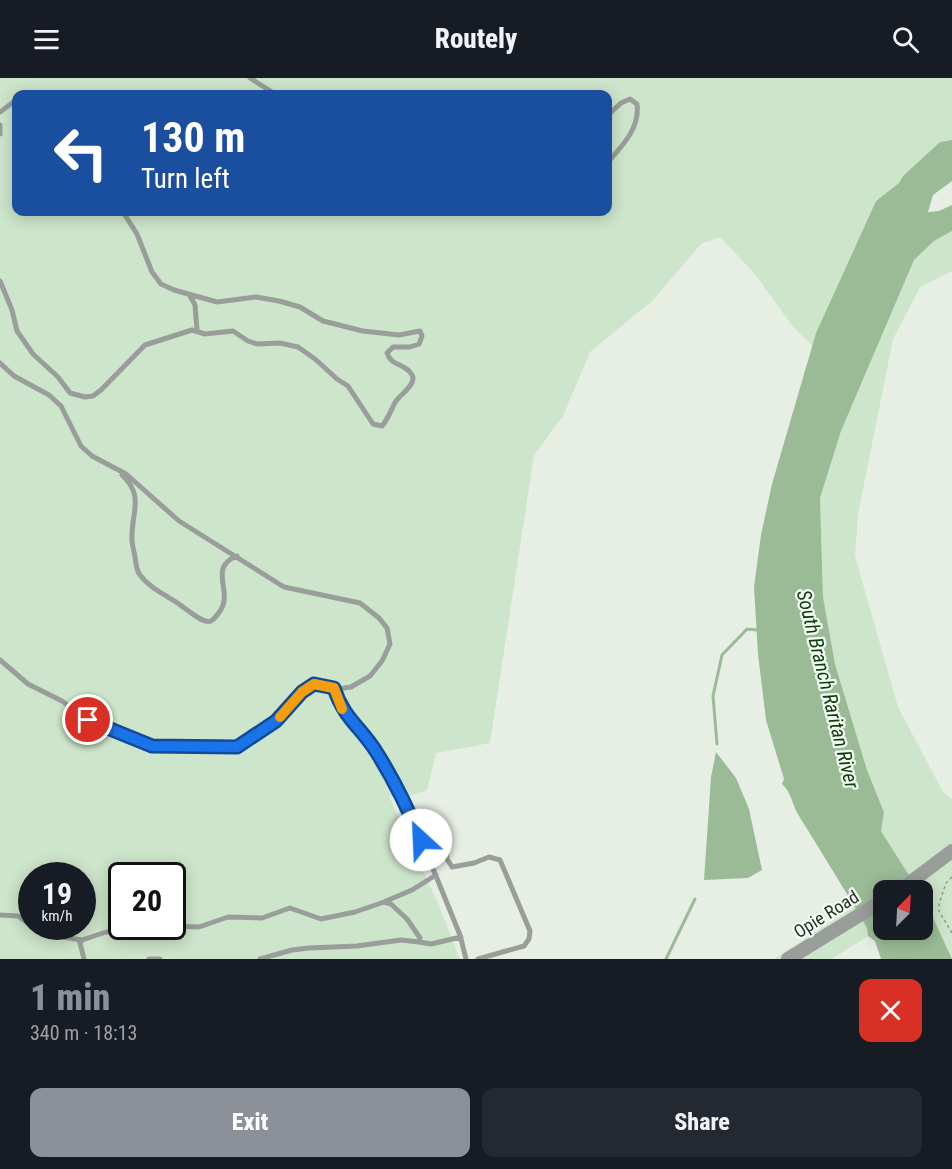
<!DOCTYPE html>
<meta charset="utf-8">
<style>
body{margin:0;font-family:"Roboto Condensed",sans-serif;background:#242831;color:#f1f3f6;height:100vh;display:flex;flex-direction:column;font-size:22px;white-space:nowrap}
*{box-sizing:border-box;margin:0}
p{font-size:20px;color:#9ea1a6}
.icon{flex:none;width:33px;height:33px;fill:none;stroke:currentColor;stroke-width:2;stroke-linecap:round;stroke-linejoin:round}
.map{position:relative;height:881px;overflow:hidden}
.side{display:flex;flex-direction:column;background:#171b24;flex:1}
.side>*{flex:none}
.guide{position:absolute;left:12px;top:12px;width:600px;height:126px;border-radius:12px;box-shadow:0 3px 15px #0003;background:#1a4fa0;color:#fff;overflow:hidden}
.needle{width:39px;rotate:24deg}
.tools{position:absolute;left:873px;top:802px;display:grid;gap:12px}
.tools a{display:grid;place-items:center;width:60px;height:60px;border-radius:12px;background:#171b24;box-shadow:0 3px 15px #0003;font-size:30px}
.speed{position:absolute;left:18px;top:784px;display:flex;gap:12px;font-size:30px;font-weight:700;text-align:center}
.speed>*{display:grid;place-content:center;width:78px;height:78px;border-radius:50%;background:#171b24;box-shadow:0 3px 15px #0003;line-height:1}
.speed small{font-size:15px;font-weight:400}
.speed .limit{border:3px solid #111;border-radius:9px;background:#fff;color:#111}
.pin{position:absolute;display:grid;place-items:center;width:51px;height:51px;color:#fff;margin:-26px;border:3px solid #fff;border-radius:50%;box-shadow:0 2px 6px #0007}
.me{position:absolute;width:66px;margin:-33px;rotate:335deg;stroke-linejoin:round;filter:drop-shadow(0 0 4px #0008)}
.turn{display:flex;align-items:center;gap:21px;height:126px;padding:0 30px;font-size:27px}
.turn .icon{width:78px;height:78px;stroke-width:2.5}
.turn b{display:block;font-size:42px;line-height:51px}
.round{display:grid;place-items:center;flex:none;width:63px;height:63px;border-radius:12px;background:#242831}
.overview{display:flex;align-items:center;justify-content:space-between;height:102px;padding:0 30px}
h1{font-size:36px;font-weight:800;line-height:45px;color:#8c9099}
.button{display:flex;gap:12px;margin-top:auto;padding:12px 30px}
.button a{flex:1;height:69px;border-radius:12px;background:#8c9099;color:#fff;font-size:24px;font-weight:800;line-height:69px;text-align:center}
.button a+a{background:#242831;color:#f1f3f6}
header{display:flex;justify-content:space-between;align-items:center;height:78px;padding:0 30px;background:#171b24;font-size:27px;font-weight:800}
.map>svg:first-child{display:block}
</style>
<header><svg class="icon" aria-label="menu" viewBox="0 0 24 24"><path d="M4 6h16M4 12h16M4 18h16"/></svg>Routely<svg class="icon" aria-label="search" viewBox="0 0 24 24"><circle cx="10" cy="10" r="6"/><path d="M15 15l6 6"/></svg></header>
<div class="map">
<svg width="952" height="881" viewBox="0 0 952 881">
<rect width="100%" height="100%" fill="#e7efe5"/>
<path fill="#cde5ca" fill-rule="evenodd" d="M0,0H952V62L940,64L903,98L899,105L876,123L816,255L813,268L793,249L755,196L720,159L701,166L652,223L590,274L563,338L534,377L490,665L436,675L427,712L407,719L389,718L440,830L460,881H0ZM16,16H608V134H16ZM32,798H82V849H32ZM122,798H172V849H122Z
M952,153V193L920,209L893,261L858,436L855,478L898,629L943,714L952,721V881L923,818L922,813H919L881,753L884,733L867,692L835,586L823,519L820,420L841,353L914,182L934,163Z
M855,828L867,850L868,858L832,881H774Z"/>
<path fill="#9bbb97" d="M952,62V103L933,117L928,134L939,133L952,127V153L934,163L914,182L841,353L820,420L823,519L835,586L867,692L884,734L881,753L919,813H884V852H922L923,818L952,881H881L875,863L868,858L867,850C845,812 822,775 799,738C792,727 792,715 782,706L784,701L766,642L758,576L754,509L761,457L772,406L816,255L876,123L899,105L903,98L940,64Z
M716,674L736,700L749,731L762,792L748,800L704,802L711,699Z"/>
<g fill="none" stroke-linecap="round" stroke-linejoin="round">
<path stroke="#9bbb97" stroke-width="3" d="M717,666L713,618L722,577L747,551L757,552
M666,881L695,821"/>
<path stroke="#939a92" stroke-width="1.5" stroke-dasharray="3 3" stroke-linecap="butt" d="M952,799L946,805L939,826V833L952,855"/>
<path stroke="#9a9e9a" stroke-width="5" d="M250,0L275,16
M0,34L16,22
M608,37L621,25L630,21L637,26C640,50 623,67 608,84
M0,47V56
M0,203L12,232L17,253L33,276L58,299L70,315L85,319L93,318L101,312L145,267L192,252L205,256L233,253L248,263L257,266L280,265L298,269L315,281L337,301L348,308L373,346L382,348C389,340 391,331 396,323C401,316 413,309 413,300C413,297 410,294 408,292C400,285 391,287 387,275L393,269H410L419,266L422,258L420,253L399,257L363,253L323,243L300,229L279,223L256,219L217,224L174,212L161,206L152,194L137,156L123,134
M190,218L195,227L197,252
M0,285L14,298L49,317L61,328L81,368L92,378L126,396L179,443L284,509L360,525L379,540L387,550L390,566L382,583L370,598L351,609L337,611L314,606L302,614L276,643L237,669L151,667L88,642L62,623L28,606L0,582
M122,397C145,418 131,435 132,461C132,467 134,473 135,479C136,485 136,492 140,497C151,512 169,518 183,529C189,533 203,546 211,543C214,541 218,536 220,533C234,513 207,490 237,478
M340,627L350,643L376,673L414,744L460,857L466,881
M443,744L447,781L452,789L474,785L489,779L500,782L530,853L529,861L524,868L478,881
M386,823L412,812L436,797
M0,837L18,838L32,848
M172,848L199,849L228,839L262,840L290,830L321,841L355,834L384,824L391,826L407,841L420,860L419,864L401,862L357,868L309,870L292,872L260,881
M34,849L44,856L82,862L106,854L160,849
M82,862L80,865L84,881
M419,864L431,866L461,859
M149,881H160"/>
<path stroke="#9a9e9a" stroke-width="10" d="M334,610L340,626"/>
<path stroke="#9a9e9a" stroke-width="14" d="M899,813L952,773
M788,881L884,822"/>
</g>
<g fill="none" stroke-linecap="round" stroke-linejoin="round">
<defs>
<path id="route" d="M88,642L152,668L237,669L276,643L302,614L314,606L334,610C344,641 362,650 377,675C394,702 409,733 421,762"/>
</defs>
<use href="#route" stroke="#114b97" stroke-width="15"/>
<use href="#route" stroke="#1a73e8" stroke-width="10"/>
<path stroke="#f59e0b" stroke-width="10" d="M280,639L302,614L314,606L334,610L342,631"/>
</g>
<g text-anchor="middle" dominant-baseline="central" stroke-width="4.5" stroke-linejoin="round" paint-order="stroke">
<g font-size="18" fill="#292d29" stroke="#f4fdf3">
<text transform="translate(826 836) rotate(-32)">Opie Road</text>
</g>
<g font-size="20" font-style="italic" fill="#0d3b09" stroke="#f4fdf3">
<text transform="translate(828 611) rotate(76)">South Branch Raritan River</text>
</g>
</g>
</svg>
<div class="tools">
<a><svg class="needle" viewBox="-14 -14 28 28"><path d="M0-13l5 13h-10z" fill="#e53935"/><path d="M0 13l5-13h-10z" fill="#9ea1a6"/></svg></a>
</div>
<div class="speed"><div>19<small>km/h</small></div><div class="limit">20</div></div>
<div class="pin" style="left:88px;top:642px;background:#d93025"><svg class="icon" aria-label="arrive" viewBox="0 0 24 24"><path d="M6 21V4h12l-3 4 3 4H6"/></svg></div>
<svg class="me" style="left:421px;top:762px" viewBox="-20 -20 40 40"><circle r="19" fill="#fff"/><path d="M0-13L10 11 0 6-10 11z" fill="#1a73e8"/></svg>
<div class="guide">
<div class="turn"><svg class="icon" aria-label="left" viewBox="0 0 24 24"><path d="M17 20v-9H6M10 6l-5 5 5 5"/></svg><div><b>130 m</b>Turn left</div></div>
</div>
</div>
<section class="side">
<div class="overview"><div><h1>1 min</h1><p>340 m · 18:13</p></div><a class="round" style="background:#d93025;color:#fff"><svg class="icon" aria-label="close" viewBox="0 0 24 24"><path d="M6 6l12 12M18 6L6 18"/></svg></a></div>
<div class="button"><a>Exit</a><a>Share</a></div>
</section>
